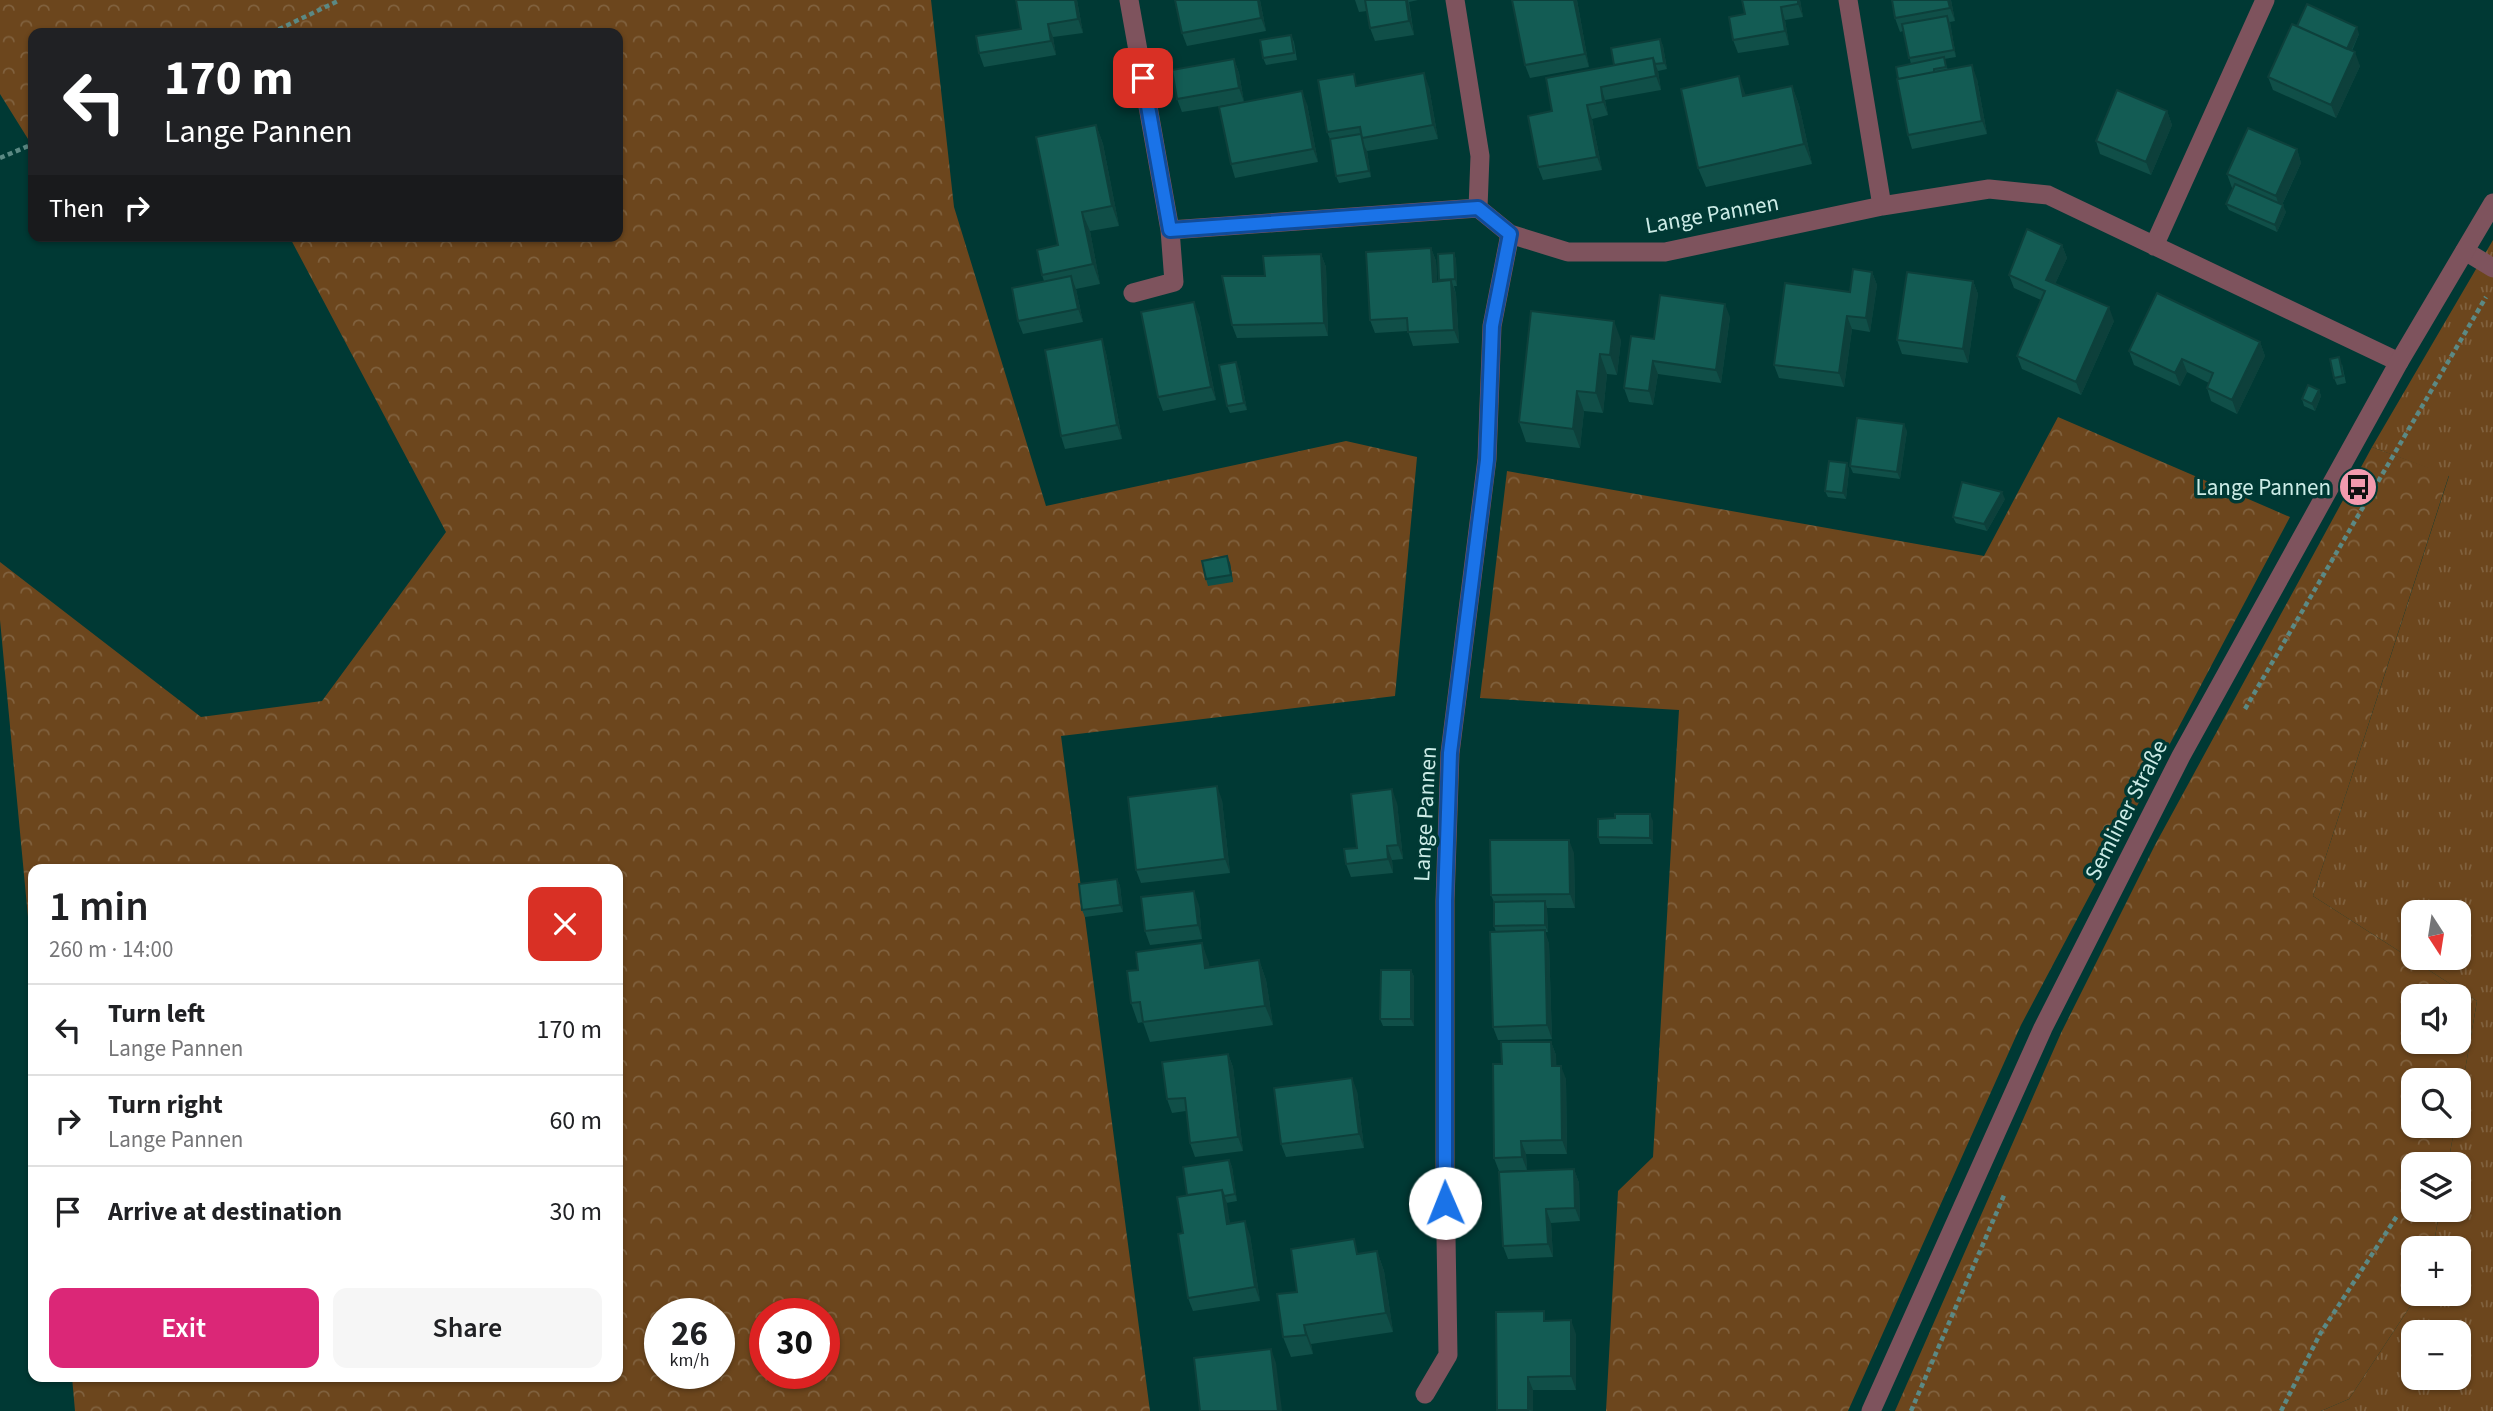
<!DOCTYPE html>
<meta charset="utf-8">
<style>
body{margin:0;font-family:"Source Sans 3",sans-serif;background:#f6f6f6;color:#202124;height:100vh;display:flex;flex-direction:column;font-size:26px;white-space:nowrap}
*{box-sizing:border-box;margin:0}
p{font-size:23px;color:#757577}
.icon{flex:none;width:38px;height:38px;fill:none;stroke:currentColor;stroke-width:2;stroke-linecap:round;stroke-linejoin:round}
.map{position:relative;flex:1;overflow:hidden}
.panel{position:absolute;left:28px;top:864px;width:595px;height:518px;display:flex;flex-direction:column;background:#fff;border-radius:14px;box-shadow:0 2px 5px #0004}
.panel>*{flex:none}
.hud{position:absolute;left:28px;top:28px;width:595px;height:214px;border-radius:14px;box-shadow:0 2px 5px #0004;background:#202124;color:#fff;overflow:hidden}
.needle{width:46px;rotate:168deg}
.buttons{position:absolute;left:2401px;top:900px;display:grid;gap:14px}
.buttons a{display:grid;place-items:center;width:70px;height:70px;border-radius:14px;background:#fff;box-shadow:0 2px 5px #0004;font-size:35px}
.speed{position:absolute;left:644px;top:1298px;display:flex;gap:14px;font-size:35px;font-weight:700;text-align:center}
.speed>*{display:grid;place-content:center;width:91px;height:91px;border-radius:50%;background:#fff;box-shadow:0 2px 5px #0004;line-height:1}
.speed small{font-size:18px;font-weight:400}
.speed .limit{border:10px solid #d22;background:#fff;color:#111}
.pin{position:absolute;display:grid;place-items:center;width:60px;height:60px;color:#fff;margin:-30px;border-radius:14px;box-shadow:0 4px 10px #0006}
.me{position:absolute;width:77px;margin:-38px;rotate:359deg;stroke-linejoin:round;filter:drop-shadow(0 0 5px #0008)}
.turn{display:flex;align-items:center;gap:24px;height:147px;padding:0 21px;font-size:32px}
.turn .icon{width:91px;height:91px;stroke-width:2.5}
.turn b{display:block;font-size:49px;line-height:60px}
.then{display:flex;align-items:center;height:66px;padding:0 21px;background:#0003;gap:14px;font-size:26px}
.round{display:grid;place-items:center;flex:none;width:74px;height:74px;border-radius:14px;background:#f6f6f6}
.summary{display:flex;align-items:center;justify-content:space-between;height:119px;padding:0 21px}
h1{font-size:42px;font-weight:600;line-height:52px}
.cta{display:flex;gap:14px;margin-top:auto;padding:14px 21px}
.cta a{flex:1;height:80px;border-radius:14px;background:#db2777;color:#fff;font-size:28px;font-weight:600;line-height:80px;text-align:center}
.cta a+a{background:#f6f6f6;color:#202124}
ul{padding:0;list-style:none}
li{display:flex;align-items:center;gap:21px;height:91px;padding:0 21px;border-top:2px solid #e0e0e0}
li div{flex:1}
li b{display:block;font-size:26px}
li em{font-style:normal}
.map>svg:first-child{display:block}
</style>
<div class="map">
<svg width="2493" height="1411" viewBox="0 0 2493 1411">
<defs>
<pattern id="grass-tufts" width="24" height="20" patternUnits="userSpaceOnUse" patternTransform="scale(1.75)"><rect width="24" height="20" fill="#6c461d"/><path d="M3 7l-1-3M5 7V3M7 7l1-3M15 17l-1-3M17 17v-4M19 17l1-3" fill="none" stroke="#80613e"/></pattern>
<pattern id="forest-crowns" width="20" height="18" patternUnits="userSpaceOnUse" patternTransform="scale(1.75)"><rect width="20" height="18" fill="#6c461d"/><path d="M2 6a3 3 0 1 1 6 0M12 15a3 3 0 1 1 6 0" fill="none" stroke="#80613e"/></pattern>
</defs>
<rect width="100%" height="100%" fill="#003934"/>
<path fill="url(#grass-tufts)" fill-rule="evenodd" d="M2493,240V1411H2321L2349,1399L2419,1293H2459V1248H2433L2440,1209H2459V1164H2448L2455,1125H2459V1105L2477,1001L2313,896L2449,476L2372,447ZM2413,912H2459V957H2413ZM2413,1332H2459V1377H2413Z"/>
<path fill="url(#forest-crowns)" fill-rule="evenodd" d="M0,0H931L954,207L1046,506L1346,441L1417,457L1395,696L1061,736L1150,1411H75L72,1377H618V870H33V970L0,620V562L201,717L322,701L446,532L289,236H618V33H33V147L0,94ZM660,1314H719V1374H660ZM765,1314H824V1374H765Z
M2058,417L2290,517L2021,1025L1848,1411H1606L1618,1191L1653,1157L1679,710L1480,698L1507,471L1984,556Z
M2372,447L2449,475L2313,896L2477,1001L2459,1105V1080H2413V1125H2455L2448,1164H2413V1209H2440L2433,1248H2413V1293H2419L2349,1399L2321,1411H1895L2061,1033L2155,845ZM2413,996H2459V1041H2413Z"/>
<g fill="none" stroke-linecap="round" stroke-linejoin="round">
<path stroke="#5b8984" stroke-width="4.5" stroke-dasharray="5 3.5" stroke-linecap="butt" d="M271,33L340,0
M0,158L33,144
M2245,709L2486,297
M1911,1411L2005,1193
M2281,1411L2320,1334L2397,1216"/>
<path stroke="#7e535d" stroke-width="19" d="M1129,0L1170,230L1478,208L1510,234L1568,252H1665L1882,206L1989,189L2048,195L2399,362
M1455,0L1480,156L1478,208
M1848,0L1882,206
M2154,246L2265,0
M2465,251L2493,268
M1133,293L1174,282L1170,230
M1425,1394L1448,1355L1445,1177V901L1450,753L1487,459L1492,326L1510,234"/>
<path stroke="#7e535d" stroke-width="19" d="M1871,1411L2043,1028L2181,756L2399,362L2493,203"/>
</g>
<path fill="#104f48" d="M1016,0H1077L1083,33L1053,37L1056,55L984,67L979,53L1021,29Z
M1260,0L1266,31L1187,46L1182,33Z
M1355,0H1418L1409,2L1414,35L1375,41L1370,28L1367,11L1359,12Z
M1512,0H1577L1589,67L1530,78L1525,65Z
M1742,0H1800L1803,17L1785,20L1789,45L1738,53L1733,40L1745,14Z
M1951,0L1955,21L1950,22L1956,57L1944,59L1948,70L1977,79L1987,134L1912,149L1908,135L1911,64L1903,31L1900,32L1895,18Z
M2297,26L2359,34L2352,51L2360,66L2336,118L2273,90L2268,77Z
M1291,35L1294,42L1297,60L1266,65L1263,58Z
M1660,39L1663,46L1667,69L1658,71L1661,90L1605,100L1608,115L1592,119L1602,170L1543,180L1538,167L1552,111L1614,65Z
M1234,59L1239,73L1244,102L1182,112L1177,99Z
M1358,85L1429,87L1438,139L1367,151L1371,177L1339,183L1336,176L1330,139L1327,132Z
M1792,86L1799,105L1812,164L1706,187L1698,168L1746,95Z
M1307,104L1318,162L1235,178L1231,164Z
M2167,111L2172,125L2151,175L2100,154L2096,141Z
M1096,125L1103,144L1119,226L1090,231L1100,284L1076,289L1083,322L1023,334L1018,321L1044,281L1042,275L1058,245Z
M2297,149L2301,163L2282,205L2286,212L2277,232L2229,210L2226,204L2233,188H2232L2227,174Z
M2062,245L2067,258L2055,284L2114,321L2081,395L2022,369L2017,356L2041,300L2014,288L2009,275Z
M1431,248L1436,261L1437,281H1439L1438,254L1454,253L1456,260L1457,286H1454L1456,294L1459,343L1413,346L1408,331L1375,333L1370,320Z
M1321,254L1326,267L1328,336L1237,338L1232,325L1265,276Z
M1872,272L1877,285L1870,332L1852,329L1844,387L1779,378L1774,365Z
M1973,281L1978,294L1968,363L1902,354L1897,340Z
M1531,311L1621,340L1617,375L1607,374L1603,413L1584,411L1580,448L1526,442L1519,422Z
M1199,315L1216,400L1163,411L1158,397Z
M1730,317L1721,383L1658,374L1653,405L1629,402L1624,388L1654,339Z
M1102,339L1106,353L1122,439L1065,449L1061,436Z
M2260,342L2265,356L2237,414L2211,401L2207,388L2209,383L2187,372L2180,386L2134,365L2129,351Z
M2342,364L2346,383L2337,385L2334,378Z
M1239,369L1247,410L1230,413L1227,406Z
M2319,390L2321,396L2315,411L2304,406L2302,399Z
M1907,431L1900,479L1853,473L1850,466Z
M1847,463L1849,470L1846,499L1828,497L1825,491Z
M2005,499L1987,531L1956,523L1953,517Z
M1230,563L1233,582L1208,586L1206,579Z
M1222,800L1230,873L1141,883L1136,870Z
M1397,803L1403,859L1392,860L1393,873L1351,877L1346,864L1357,848Z
M1653,821V844H1600L1598,837Z
M1574,853L1575,908H1547L1548,932H1545L1549,944L1552,1039L1498,1040L1493,1027L1496,932L1494,926V902L1491,895Z
M1117,879L1120,886L1123,912L1085,917L1082,910Z
M1199,905L1202,939L1150,945L1145,931Z
M1202,943L1209,967L1259,960L1266,980L1273,1025L1150,1042L1143,1022L1138,1023L1131,1003L1138,970Z
M1411,970L1414,977V1026H1383L1380,1019Z
M1551,1042L1556,1055V1066L1566,1079L1567,1154H1526L1527,1170L1499,1171L1494,1158L1502,1064Z
M1228,1054L1233,1067L1243,1151L1195,1157L1190,1143L1186,1111L1172,1113L1167,1099Z
M1357,1091L1364,1148L1286,1157L1281,1144Z
M1229,1160L1232,1167L1237,1201L1226,1203L1230,1224L1250,1235L1260,1301L1193,1311L1188,1298L1183,1233L1187,1195Z
M1574,1169L1579,1183L1580,1221L1551,1223L1553,1257L1508,1259L1503,1246Z
M1377,1251L1384,1271L1393,1332L1311,1344L1313,1354L1291,1357L1283,1337L1297,1292L1360,1254Z
M1496,1312L1576,1334V1390H1533V1411H1497Z"/>
<path fill="#0d403b" d="M1075,0H1077L1083,33L1078,19Z
M1258,0H1260L1266,31L1261,18Z
M1406,0H1408L1414,35L1409,21Z
M1574,0H1577L1589,67L1585,54Z
M1798,0H1800L1803,17L1798,4Z
M1948,0H1951L1955,21L1950,8Z
M1781,7L1785,20L1789,45L1785,31Z
M1947,16L1950,23L1956,57L1954,50Z
M1048,24L1053,37L1056,55L1051,41Z
M2357,27L2359,34L2347,60L2345,53Z
M1660,39L1663,46L1667,69L1664,63Z
M2355,52L2360,66L2336,118L2331,105Z
M1653,58L1658,71L1661,90L1656,76Z
M1234,59L1239,73L1244,102L1239,88Z
M1972,65L1977,79L1987,134L1982,121Z
M1424,73L1429,87L1438,139L1433,125Z
M1739,76L1746,96H1743Z
M1792,86L1799,105L1812,164L1804,144Z
M1601,87L1605,100L1608,115L1603,102Z
M1302,91L1307,104L1318,162L1313,149Z
M1587,105L1592,119L1602,170L1597,157Z
M2167,111L2172,125L2151,175L2146,162Z
M1096,125L1103,144L1119,226L1112,206Z
M1364,145L1367,151L1371,177L1369,171Z
M2297,149L2301,163L2280,209L2276,196Z
M2283,205L2286,212L2277,232L2275,225Z
M1082,212L1090,231L1100,284L1093,264Z
M2062,245L2067,258L2051,293L2046,280Z
M1431,248L1436,261L1438,295L1433,282Z
M1454,253L1456,260L1457,286L1455,279Z
M1321,254L1326,267L1328,336L1324,323Z
M1872,272L1877,285L1870,332L1866,318Z
M1071,276L1076,289L1083,322L1078,309Z
M1451,280L1456,294L1459,343L1454,330Z
M1973,281L1978,294L1968,363L1963,349Z
M1194,302L1199,315L1216,400L1211,387Z
M1725,304L1730,317L1721,383L1716,370Z
M2109,307L2114,321L2081,395L2076,382Z
M1847,316L1852,329L1844,387L1839,373Z
M1614,321L1621,340L1617,375L1610,355Z
M1102,339L1106,353L1122,439L1117,425Z
M2260,342L2265,356L2237,414L2232,400Z
M1600,354L1607,374L1603,413L1596,393Z
M2182,359L2187,372L2180,386L2175,373Z
M1653,361L1658,374L1653,405L1649,391Z
M1236,362L1239,369L1247,410L1244,403Z
M2319,390L2321,396L2315,411L2312,404Z
M1577,391L1584,411L1580,448L1573,429Z
M1904,424L1907,431L1900,479L1897,472Z
M1847,463L1849,470L1846,499L1843,493Z
M2002,492L2005,499L1987,531L1984,524Z
M1227,556L1230,563L1233,582L1231,575Z
M1217,786L1222,800L1230,873L1225,859Z
M1392,789L1397,803L1403,859L1398,845Z
M1650,814L1653,821V844L1650,838Z
M1569,840L1574,853L1575,908L1570,894Z
M1387,846L1392,860L1393,873L1388,859Z
M1117,879L1120,886L1123,912L1120,905Z
M1194,891L1199,905L1202,939L1198,925Z
M1545,901L1547,908L1548,932L1545,925Z
M1545,930L1549,944L1552,1039L1547,1025Z
M1202,943L1209,963L1212,987L1205,968Z
M1259,960L1266,980L1273,1025L1265,1006Z
M1411,970L1414,977V1026L1411,1019Z
M1551,1042L1556,1055L1557,1080L1552,1066Z
M1228,1054L1233,1067L1243,1151L1238,1137Z
M1561,1066L1566,1079L1567,1154L1562,1140Z
M1352,1078L1357,1091L1364,1148L1359,1134Z
M1521,1141L1526,1154L1527,1170L1522,1157Z
M1229,1160L1232,1167L1237,1201L1235,1194Z
M1574,1169L1579,1183L1580,1221L1575,1208Z
M1222,1190L1227,1203L1232,1238L1227,1224Z
M1546,1209L1551,1223L1553,1257L1548,1244Z
M1245,1221L1250,1235L1260,1301L1255,1287Z
M1377,1251L1384,1271L1393,1332L1386,1313Z
M1571,1320L1576,1334V1390L1571,1376Z
M1304,1325L1311,1344L1313,1354L1306,1335Z
M1271,1349L1276,1363L1282,1411H1278Z
M1528,1377L1533,1390V1411L1528,1410Z"/>
<path fill="#135c54" stroke="#0d403b" stroke-width="2" d="M1016,0H1075L1078,19L1048,24L1051,41L979,53L976,36L1021,29Z
M1175,0H1258L1261,18L1182,33Z
M1365,0H1406L1409,21L1370,28Z
M1512,0H1574L1585,54L1525,65Z
M1742,0H1798V4L1781,7L1785,31L1733,40L1729,17L1745,14Z
M1892,0H1948L1950,8L1895,18Z
M2307,4L2357,27L2347,49L2297,26Z
M1947,16L1954,50L1909,58L1902,24Z
M2292,24L2355,52L2331,105L2268,77Z
M1291,35L1294,53L1263,58L1260,40Z
M1660,39L1664,63L1655,64L1653,58L1614,65L1611,48Z
M1944,57L1946,67L1934,69V72L1898,79L1896,67Z
M1653,58L1656,76L1601,87L1603,102L1587,105L1597,157L1538,167L1528,116L1552,111L1546,78Z
M1234,59L1239,88L1177,99L1172,70Z
M1972,65L1982,121L1908,135L1897,79Z
M1424,73L1433,125L1362,138L1360,127L1327,132L1318,80L1354,74L1356,86Z
M1739,76L1743,96L1792,86L1804,144L1698,168L1681,89Z
M2117,90L2167,111L2146,162L2096,141Z
M1302,91L1313,149L1231,164L1219,107Z
M1096,125L1112,206L1082,212L1093,264L1042,275L1037,250L1058,245L1036,137Z
M2248,128L2297,149L2276,196L2227,174Z
M1361,134L1369,171L1336,176L1330,139Z
M2235,184L2283,205L2275,225L2226,204Z
M2027,229L2062,245L2046,280L2109,307L2076,382L2017,356L2045,291L2009,275Z
M1431,248L1433,282L1451,280L1454,330L1408,332L1407,318L1370,320L1366,252Z
M1454,253L1455,279L1439,280L1438,254Z
M1321,254L1324,323L1232,325L1222,276H1265L1263,256Z
M1853,269L1872,272L1866,318L1847,316L1839,373L1774,365L1785,283L1850,292Z
M1907,272L1973,281L1963,349L1897,340Z
M1071,276L1078,309L1018,321L1012,288Z
M2157,293L2260,342L2232,400L2207,388L2213,373L2182,359L2175,373L2129,351Z
M1660,295L1725,304L1716,370L1653,361L1649,391L1624,388L1631,336L1654,339Z
M1194,302L1211,387L1158,397L1141,312Z
M1531,311L1614,321L1610,355L1600,354L1596,393L1577,391L1573,429L1519,422Z
M1102,339L1117,425L1061,436L1045,350Z
M2339,357L2343,376L2334,378L2330,359Z
M1236,362L1244,403L1227,406L1219,365Z
M2308,385L2319,390L2312,404L2302,399Z
M1857,418L1904,424L1897,472L1850,466Z
M1829,461L1847,463L1843,493L1825,491Z
M1962,482L2002,492L1984,524L1953,517Z
M1227,556L1231,575L1206,579L1202,561Z
M1217,786L1225,859L1136,870L1128,797Z
M1392,789L1398,845L1387,846L1388,859L1346,864L1344,849L1357,848L1351,794Z
M1615,814H1650V838L1598,837V819L1615,818Z
M1490,840H1569L1570,894L1491,895Z
M1117,879L1120,905L1082,910L1079,884Z
M1194,891L1198,925L1145,931L1141,897Z
M1545,901V925L1494,926V902Z
M1545,930L1547,1025L1493,1027L1490,932Z
M1202,943L1205,968L1259,960L1265,1006L1143,1022L1140,1002L1131,1003L1127,971L1138,970L1136,952Z
M1381,970H1411V1019H1380Z
M1501,1042H1551L1552,1066H1561L1562,1140L1521,1141L1522,1157L1494,1158L1493,1064H1502Z
M1228,1054L1238,1137L1190,1143L1185,1098L1167,1099L1162,1062Z
M1352,1078L1359,1134L1281,1144L1274,1088Z
M1229,1160L1235,1194L1224,1196L1222,1190L1187,1195L1183,1167Z
M1574,1169L1575,1208L1546,1209L1548,1244L1503,1246L1499,1172Z
M1222,1190L1227,1224L1245,1221L1255,1287L1188,1298L1178,1234L1183,1233L1177,1197Z
M1354,1239L1357,1254L1377,1251L1386,1313L1304,1325L1306,1335L1283,1337L1277,1294L1297,1292L1291,1249Z
M1544,1311V1321L1571,1320V1376L1528,1377V1410H1497L1496,1312Z
M1271,1349L1278,1411H1200L1194,1358Z"/>
<g fill="none" stroke-linecap="round" stroke-linejoin="round">
<defs>
<path id="route" d="M1143,78L1170,230L1478,208L1510,234L1492,326L1487,460L1450,753L1445,901V1203"/>
</defs>
<use href="#route" stroke="#114b97" stroke-width="18"/>
<use href="#route" stroke="#1a73e8" stroke-width="12"/>
</g>
<defs>
<symbol id="bus-disc" viewBox="-11 -11 22 22"><circle r="9.5" fill="#f29aae" stroke="#003934"/><path d="M-5-6H5V4H4V6H2V4H-2V6H-4V4H-5ZM-3.5-4V0h7V-4ZM-3.5 1.2v1.5H-2V1.2ZM2 1.2v1.5H3.5V1.2Z" fill="#111"/></symbol>
</defs>
<g fill-rule="evenodd">
<use href="#bus-disc" x="2336" y="465" width="44" height="44"/>
</g>
<g text-anchor="middle" dominant-baseline="central" stroke-width="7" stroke-linejoin="round" paint-order="stroke">
<g font-size="23" fill="#ccece7" stroke="#003934">
<text transform="translate(1712 214) rotate(-10)">Lange Pannen</text>
<text transform="translate(2126 810) rotate(-63)">Semliner Straße</text>
<text transform="translate(1425 814) rotate(-87)">Lange Pannen</text>
</g>
<g font-size="23" fill="#ccece7" stroke="#003934" text-anchor="end">
<text x="2331" y="487">Lange Pannen</text>
</g>
</g>
</svg>
<div class="buttons">
<a><svg class="needle" viewBox="-14 -14 28 28"><path d="M0-13l5 13h-10z" fill="#e53935"/><path d="M0 13l5-13h-10z" fill="#757577"/></svg></a>
<a><svg class="icon" aria-label="sound" viewBox="0 0 24 24"><path d="M4 9h4l5-4v14l-5-4H4zM17 9q2 3 0 6"/></svg></a>
<a><svg class="icon" aria-label="search" viewBox="0 0 24 24"><circle cx="10" cy="10" r="6"/><path d="M15 15l6 6"/></svg></a>
<a><svg class="icon" aria-label="layers" viewBox="0 0 24 24"><path d="M12 4l9 5-9 5-9-5zM3 14l9 5 9-5"/></svg></a>
<a>+</a>
<a>−</a>
</div>
<div class="speed"><div>26<small>km/h</small></div><div class="limit">30</div></div>
<div class="pin" style="left:1143px;top:78px;background:#d93025"><svg class="icon" aria-label="arrive" viewBox="0 0 24 24"><path d="M6 21V4h12l-3 4 3 4H6"/></svg></div>
<svg class="me" style="left:1445px;top:1203px" viewBox="-20 -20 40 40"><circle r="19" fill="#fff"/><path d="M0-13L10 11 0 6-10 11z" fill="#1a73e8"/></svg>
<div class="hud">
<div class="turn"><svg class="icon" aria-label="left" viewBox="0 0 24 24"><path d="M17 20v-9H6M10 6l-5 5 5 5"/></svg><div><b>170 m</b>Lange Pannen</div></div>
<div class="then">Then<svg class="icon" aria-label="right" viewBox="0 0 24 24"><path d="M7 20v-9h11M14 6l5 5-5 5"/></svg></div>
</div>
<section class="panel">
<div class="summary"><div><h1>1 min</h1><p>260 m · 14:00</p></div><a class="round" style="background:#d93025;color:#fff"><svg class="icon" aria-label="close" viewBox="0 0 24 24"><path d="M6 6l12 12M18 6L6 18"/></svg></a></div>
<ul>
<li><svg class="icon" aria-label="left" viewBox="0 0 24 24"><path d="M17 20v-9H6M10 6l-5 5 5 5"/></svg><div><b>Turn left</b><p>Lange Pannen</p></div><em>170 m</em></li>
<li><svg class="icon" aria-label="right" viewBox="0 0 24 24"><path d="M7 20v-9h11M14 6l5 5-5 5"/></svg><div><b>Turn right</b><p>Lange Pannen</p></div><em>60 m</em></li>
<li><svg class="icon" aria-label="arrive" viewBox="0 0 24 24"><path d="M6 21V4h12l-3 4 3 4H6"/></svg><div><b>Arrive at destination</b></div><em>30 m</em></li>
</ul>
<div class="cta"><a>Exit</a><a>Share</a></div>
</section>
</div>
